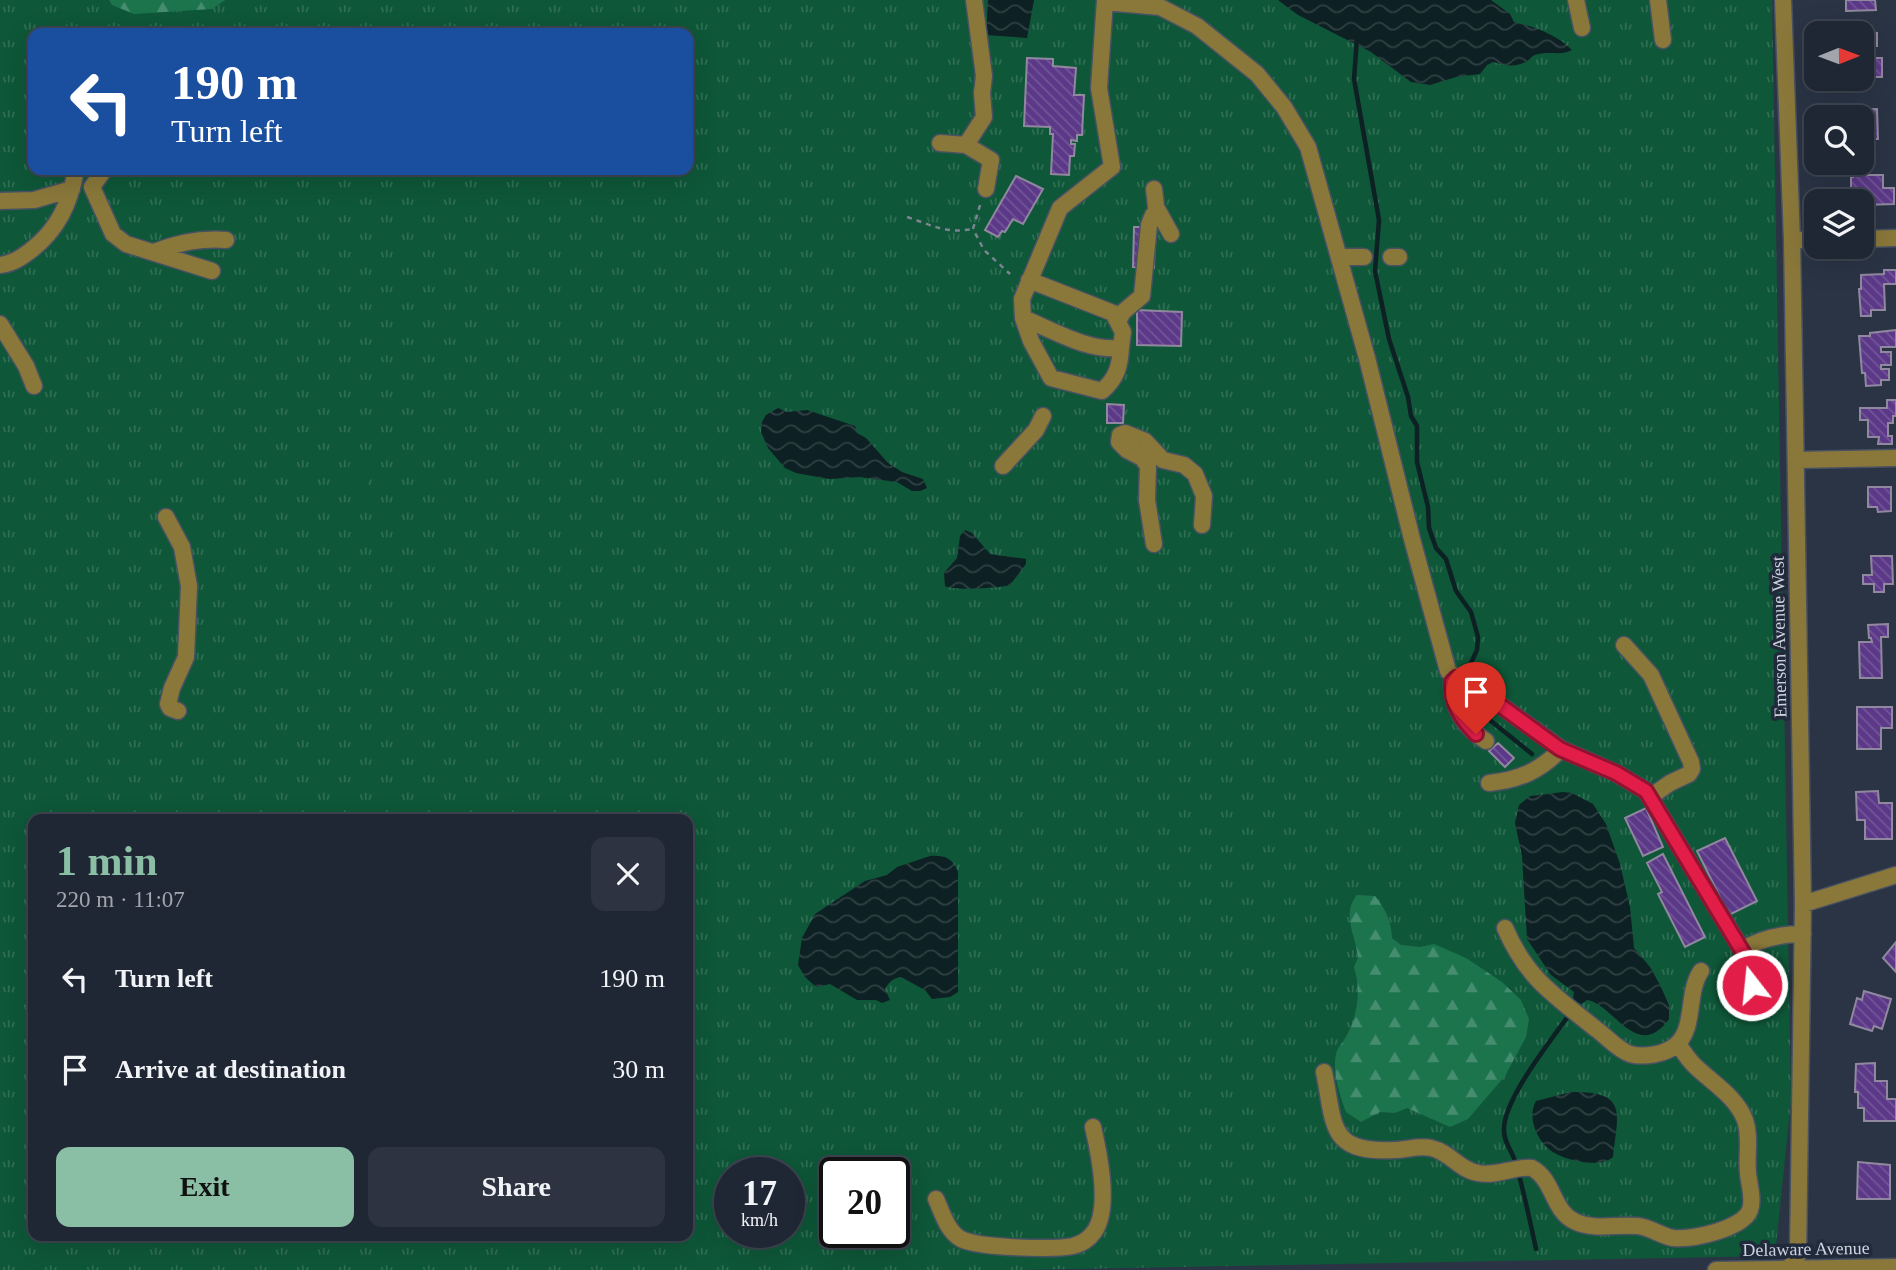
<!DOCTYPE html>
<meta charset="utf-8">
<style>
body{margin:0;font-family:Georgia,serif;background:#2d3340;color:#f1f3f6;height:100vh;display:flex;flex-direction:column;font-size:26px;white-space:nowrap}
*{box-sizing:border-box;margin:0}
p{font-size:23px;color:#a2a5ac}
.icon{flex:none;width:38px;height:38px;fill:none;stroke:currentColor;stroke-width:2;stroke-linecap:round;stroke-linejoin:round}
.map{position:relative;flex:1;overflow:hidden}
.side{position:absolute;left:28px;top:814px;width:665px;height:427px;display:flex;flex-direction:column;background:#202734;border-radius:14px;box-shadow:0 7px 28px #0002,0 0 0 2px #3d444f}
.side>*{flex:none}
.top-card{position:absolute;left:28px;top:28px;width:665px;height:147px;border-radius:14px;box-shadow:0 7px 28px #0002,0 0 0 2px #3d444f;background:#1a4fa0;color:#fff;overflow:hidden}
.needle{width:46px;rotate:89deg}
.fabs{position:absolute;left:1804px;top:21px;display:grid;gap:14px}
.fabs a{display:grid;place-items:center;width:70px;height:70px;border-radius:14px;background:#202734;box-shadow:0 7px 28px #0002,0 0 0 2px #3d444f;font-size:35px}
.speed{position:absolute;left:714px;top:1157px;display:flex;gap:14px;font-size:35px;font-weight:700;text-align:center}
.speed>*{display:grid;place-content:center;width:91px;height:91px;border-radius:50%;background:#202734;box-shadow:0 7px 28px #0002,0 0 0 2px #3d444f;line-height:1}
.speed small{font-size:18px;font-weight:400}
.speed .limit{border:4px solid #111;border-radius:10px;background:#fff;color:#111}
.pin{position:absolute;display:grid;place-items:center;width:60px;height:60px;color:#fff;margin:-72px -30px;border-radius:50% 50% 50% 0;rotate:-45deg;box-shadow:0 0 7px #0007}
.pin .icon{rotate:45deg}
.me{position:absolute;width:77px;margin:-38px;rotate:344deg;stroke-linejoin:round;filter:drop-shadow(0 0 5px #0008)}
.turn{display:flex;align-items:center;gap:24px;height:147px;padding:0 28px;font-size:32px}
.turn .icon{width:91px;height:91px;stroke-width:2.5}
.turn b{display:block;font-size:49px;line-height:60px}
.round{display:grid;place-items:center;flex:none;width:74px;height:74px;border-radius:14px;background:#2d3340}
.head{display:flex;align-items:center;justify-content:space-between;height:119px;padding:0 28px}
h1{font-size:42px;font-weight:600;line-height:52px;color:#8abfa5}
.primary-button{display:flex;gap:14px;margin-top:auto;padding:14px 28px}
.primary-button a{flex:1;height:80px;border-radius:14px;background:#8abfa5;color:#111;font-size:28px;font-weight:600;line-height:80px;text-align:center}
.primary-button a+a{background:#2d3340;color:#f1f3f6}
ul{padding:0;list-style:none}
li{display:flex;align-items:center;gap:21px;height:91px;padding:0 28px}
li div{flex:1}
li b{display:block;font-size:26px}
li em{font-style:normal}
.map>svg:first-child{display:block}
</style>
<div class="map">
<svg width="1896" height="1270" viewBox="0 0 1896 1270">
<defs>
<pattern id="grass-tufts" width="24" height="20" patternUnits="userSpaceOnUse" patternTransform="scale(1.75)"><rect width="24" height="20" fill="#0e5738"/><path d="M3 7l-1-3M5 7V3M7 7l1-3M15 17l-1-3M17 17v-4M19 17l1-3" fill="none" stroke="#306e54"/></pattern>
<pattern id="forest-firs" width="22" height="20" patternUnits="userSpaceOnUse" patternTransform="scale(1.75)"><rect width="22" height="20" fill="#1c744d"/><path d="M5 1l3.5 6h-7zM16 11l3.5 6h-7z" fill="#468d6f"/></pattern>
<pattern id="water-waves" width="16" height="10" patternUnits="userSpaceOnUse" patternTransform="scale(1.75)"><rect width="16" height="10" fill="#0d2023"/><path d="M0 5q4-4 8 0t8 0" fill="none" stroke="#2f4042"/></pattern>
<pattern id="building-back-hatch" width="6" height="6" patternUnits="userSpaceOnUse" patternTransform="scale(1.75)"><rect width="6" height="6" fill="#5c3988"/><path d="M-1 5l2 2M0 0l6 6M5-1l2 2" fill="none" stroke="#725598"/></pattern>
</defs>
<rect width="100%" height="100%" fill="#2a3445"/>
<path fill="url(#grass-tufts)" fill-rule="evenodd" d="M0,0H1772L1791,1100L1775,1256L1017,1270H0ZM33,33H688V170H33ZM33,819H688V1236H33ZM730,1172H789V1232H730ZM835,1172H894V1232H835Z"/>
<path fill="url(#forest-firs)" d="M109,0H225L212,9L134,14L112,5Z
M1357,895L1375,896C1386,910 1391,920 1392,938L1401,945L1420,947L1434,944L1466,958L1502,982L1521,1000L1529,1019L1526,1037L1505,1076L1468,1119L1450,1127L1407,1108L1395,1113L1380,1112L1361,1122L1346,1112C1340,1095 1332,1073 1336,1054C1337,1048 1344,1041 1347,1035C1358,1014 1361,990 1354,967L1358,958C1356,936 1341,914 1357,895Z"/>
<path fill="#0e5738" d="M352,459L374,467L363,498L339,489Z"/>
<path fill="url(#water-waves)" d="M988,0H1034L1027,38L986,35Z
M1278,0H1491L1510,14L1514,22C1536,27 1557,35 1572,50C1561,56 1551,51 1539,54C1531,55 1531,59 1526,62C1512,68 1505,65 1493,62L1487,65L1480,74L1456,77L1430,85L1411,82L1371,52L1298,15Z
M778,408L787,412L807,410L855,426L857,433L866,438L888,463L902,472L923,479L927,488L920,491H912L897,482L860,477L829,479L796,473L785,468L768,448L761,432L762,422L766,415Z
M965,530L972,533L990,554L1026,559V564L1010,585C1001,588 952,591 945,586L944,573L957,558L960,536Z
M1563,792L1572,793L1593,804L1606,824L1620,864L1630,907L1634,948L1650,967L1660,985L1669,1005V1019C1637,1063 1614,1004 1587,1000L1580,1005L1573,999L1574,992L1551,975L1527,939L1522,856L1515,823L1519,805L1530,796Z
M930,856C944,855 953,858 958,872V992L950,997L932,999L925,990L901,977C893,978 889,982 885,989L890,1000L882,1003L876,1000H857L830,984L816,987L805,977L798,965L802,938L815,914L865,881L887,875L897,867Z
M1571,1092C1630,1091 1617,1115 1613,1157C1601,1169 1562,1160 1550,1150C1536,1139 1527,1116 1536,1101Z"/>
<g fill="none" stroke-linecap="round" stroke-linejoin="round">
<path stroke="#0d2023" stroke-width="4.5" d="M1357,38L1354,79L1379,220L1375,271L1389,339L1408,397L1411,416L1417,426V462L1428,507L1429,528L1436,548L1446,559L1456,591L1471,612L1478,637L1477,650L1467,671L1463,691L1471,705L1532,754
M1536,1249C1530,1221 1524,1192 1516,1164C1513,1152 1503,1142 1504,1129C1504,1098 1553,1038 1571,1012"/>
</g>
<path fill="url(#building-back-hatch)" stroke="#90889e" stroke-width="2" d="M1846,0H1875L1876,10L1846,11Z
M1845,30L1877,33V46H1874V58H1882V77H1865V73H1862V33H1845Z
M1027,58L1053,59V66L1076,68L1074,95H1084L1082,135H1077V141L1071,140V144H1075L1074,156H1070L1069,175L1051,174L1053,134H1050V127L1024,126Z
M1877,109L1878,139H1874V144L1865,145V139L1862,140V117H1847V110Z
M1868,168V175H1883V188H1894V204L1862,205V201H1851V177H1853V169Z
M1016,176L1043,189L1023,224L1013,219L1005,232L1002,231L998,237L985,230Z
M1134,227H1155L1154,268L1133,267Z
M1884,270H1896V284H1884L1885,310H1871V316H1861L1859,289H1861V275L1884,274Z
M1137,310L1182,312L1181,346L1137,345Z
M1896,330V347H1881V352H1891V365H1881V369H1889V380H1881V385L1866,386L1865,373H1862L1859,336H1870V333Z
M1887,400H1896V416H1893V423H1888V436H1892V444H1878L1879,437H1868V420H1860V408H1887Z
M1107,404L1124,405L1123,423H1107Z
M1868,487H1891V511L1878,512L1877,507H1868Z
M1871,556H1892L1893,584H1884V592H1874V584H1863V575H1872Z
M1888,624V637H1881L1882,678H1860L1859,642H1872L1871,638H1869L1868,625Z
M1857,707H1892V728H1881V749H1857Z
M1498,743L1514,758L1505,767L1489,751Z
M1878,791L1879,803H1892V839H1865V820H1857L1856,792Z
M1646,808L1663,847L1643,856L1625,818Z
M1725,838L1757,901L1729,915L1697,851Z
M1663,854L1705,937L1685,947L1658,894L1662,892L1647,863Z
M1896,942V972L1883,958Z
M1864,991L1891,999L1882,1029L1874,1026L1872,1031L1850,1024L1857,998L1862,1000Z
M1875,1063V1081H1887V1099H1896V1121H1864V1108H1858V1092H1855L1856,1064Z
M1858,1162L1890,1165V1199H1857Z"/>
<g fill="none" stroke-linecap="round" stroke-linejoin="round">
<defs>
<path id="minor" d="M1105,0L1099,88L1112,167L1060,208L1022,299L1023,318L1031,341L1051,378L1102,391C1117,378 1120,366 1121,347
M1576,0L1582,28
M1658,0L1663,40
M1783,0L1792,240L1803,904L1798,1255L1788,1270
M1105,2L1160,7L1197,26L1257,74L1284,107L1308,147L1367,358L1412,539L1448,671L1456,678L1475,687L1561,749L1616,773L1646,791L1742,950C1761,938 1780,934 1803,934
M940,143L966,145L984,117L982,93L984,76L974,0
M966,145L991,160L986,189
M104,170L92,187L113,234L126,244L212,271
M1154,189L1156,207L1171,234
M0,201L34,200L72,189
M1862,239L1896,238
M1792,240H1816
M154,252C177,243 201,238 226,240
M1340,257H1364
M1391,257H1399
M0,265C12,264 21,258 30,251C58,230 70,203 76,170
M1023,318C1050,329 1093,354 1121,347L1123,332L1113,313L1029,280
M1118,322L1123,312L1142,296L1149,225L1153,215L1158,211
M0,324L26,366L34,386
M1796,460L1896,458
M1003,466L1036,430L1043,416
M166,517L182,547L189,586L186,657L172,688L168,704L170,708L178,711
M1154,544L1147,500L1148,466L1142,458L1127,450L1119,442L1120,435L1125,433L1145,441L1163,460L1184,465L1195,474L1204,496L1202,525
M1624,645L1651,675L1691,762L1692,769L1689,774L1670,783L1650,797
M1456,678L1452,682C1451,707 1465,728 1486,741
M1489,783C1519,780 1540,771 1561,749
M1803,904L1896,875
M1505,928C1527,979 1554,995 1596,1029C1606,1036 1618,1050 1630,1054C1644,1058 1666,1054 1676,1045C1696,1028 1686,993 1701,971
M1742,950L1752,970V999
M1324,1072C1335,1126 1328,1153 1394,1150C1406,1150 1419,1145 1431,1148C1450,1152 1459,1170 1478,1173C1496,1177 1514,1166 1532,1168C1554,1180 1552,1210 1574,1221C1594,1231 1617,1224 1638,1226C1650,1227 1661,1236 1673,1238C1692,1240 1743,1229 1750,1210C1754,1199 1749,1185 1748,1173C1746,1155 1751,1137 1745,1120C1736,1096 1711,1082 1694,1065C1688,1059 1683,1051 1678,1044
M936,1199C942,1212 947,1231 961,1239C979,1248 1053,1250 1073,1246C1081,1244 1089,1239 1094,1232C1111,1209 1099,1153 1093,1127
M1716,1270L1896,1267"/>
</defs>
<use href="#minor" stroke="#485161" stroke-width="19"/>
<path stroke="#7c8492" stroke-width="2.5" stroke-dasharray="5 5" stroke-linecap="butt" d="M980,205L973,229L984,250L1010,274
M907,217C932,225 945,234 973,229"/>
<use href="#minor" stroke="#8a783a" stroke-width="16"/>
</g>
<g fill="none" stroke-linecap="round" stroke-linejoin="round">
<defs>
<path id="route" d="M1476,734C1462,719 1451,705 1452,682L1456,678L1475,687L1560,749L1616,773L1646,791L1747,959L1752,970V985"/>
</defs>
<use href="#route" stroke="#92132f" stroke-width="18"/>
<use href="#route" stroke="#e11d48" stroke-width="12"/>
</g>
<g text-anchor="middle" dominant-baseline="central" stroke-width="7" stroke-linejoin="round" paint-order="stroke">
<g font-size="18" fill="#ced4df" stroke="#202a3b">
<text transform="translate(1779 637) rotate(-91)">Emerson Avenue West</text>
<text transform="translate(1806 1249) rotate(-1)">Delaware Avenue</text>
</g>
</g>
</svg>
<div class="fabs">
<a><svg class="needle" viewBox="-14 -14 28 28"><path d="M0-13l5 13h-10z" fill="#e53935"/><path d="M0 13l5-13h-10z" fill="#a2a5ac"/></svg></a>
<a><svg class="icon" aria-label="search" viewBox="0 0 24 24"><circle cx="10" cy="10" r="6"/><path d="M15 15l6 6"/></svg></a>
<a><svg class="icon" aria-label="layers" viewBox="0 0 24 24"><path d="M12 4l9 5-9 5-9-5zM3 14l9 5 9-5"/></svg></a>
</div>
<div class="speed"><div>17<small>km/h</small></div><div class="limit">20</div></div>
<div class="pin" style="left:1476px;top:734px;background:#d93025"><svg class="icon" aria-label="arrive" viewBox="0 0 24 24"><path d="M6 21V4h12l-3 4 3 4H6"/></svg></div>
<svg class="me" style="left:1752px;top:985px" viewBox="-20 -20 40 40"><circle r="17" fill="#e11d48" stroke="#fff" stroke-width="3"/><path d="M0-11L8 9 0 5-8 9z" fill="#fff"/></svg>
<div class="top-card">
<div class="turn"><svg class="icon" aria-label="left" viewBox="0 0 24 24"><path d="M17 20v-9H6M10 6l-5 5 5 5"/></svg><div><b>190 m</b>Turn left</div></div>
</div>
<section class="side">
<div class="head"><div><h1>1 min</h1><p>220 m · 11:07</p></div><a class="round"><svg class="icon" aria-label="close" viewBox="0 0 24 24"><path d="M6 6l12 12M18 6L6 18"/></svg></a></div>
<ul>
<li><svg class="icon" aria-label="left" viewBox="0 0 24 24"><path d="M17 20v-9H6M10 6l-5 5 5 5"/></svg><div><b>Turn left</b></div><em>190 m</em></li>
<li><svg class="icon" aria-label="arrive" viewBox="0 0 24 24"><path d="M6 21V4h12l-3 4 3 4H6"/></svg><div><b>Arrive at destination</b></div><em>30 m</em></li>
</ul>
<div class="primary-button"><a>Exit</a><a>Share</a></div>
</section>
</div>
